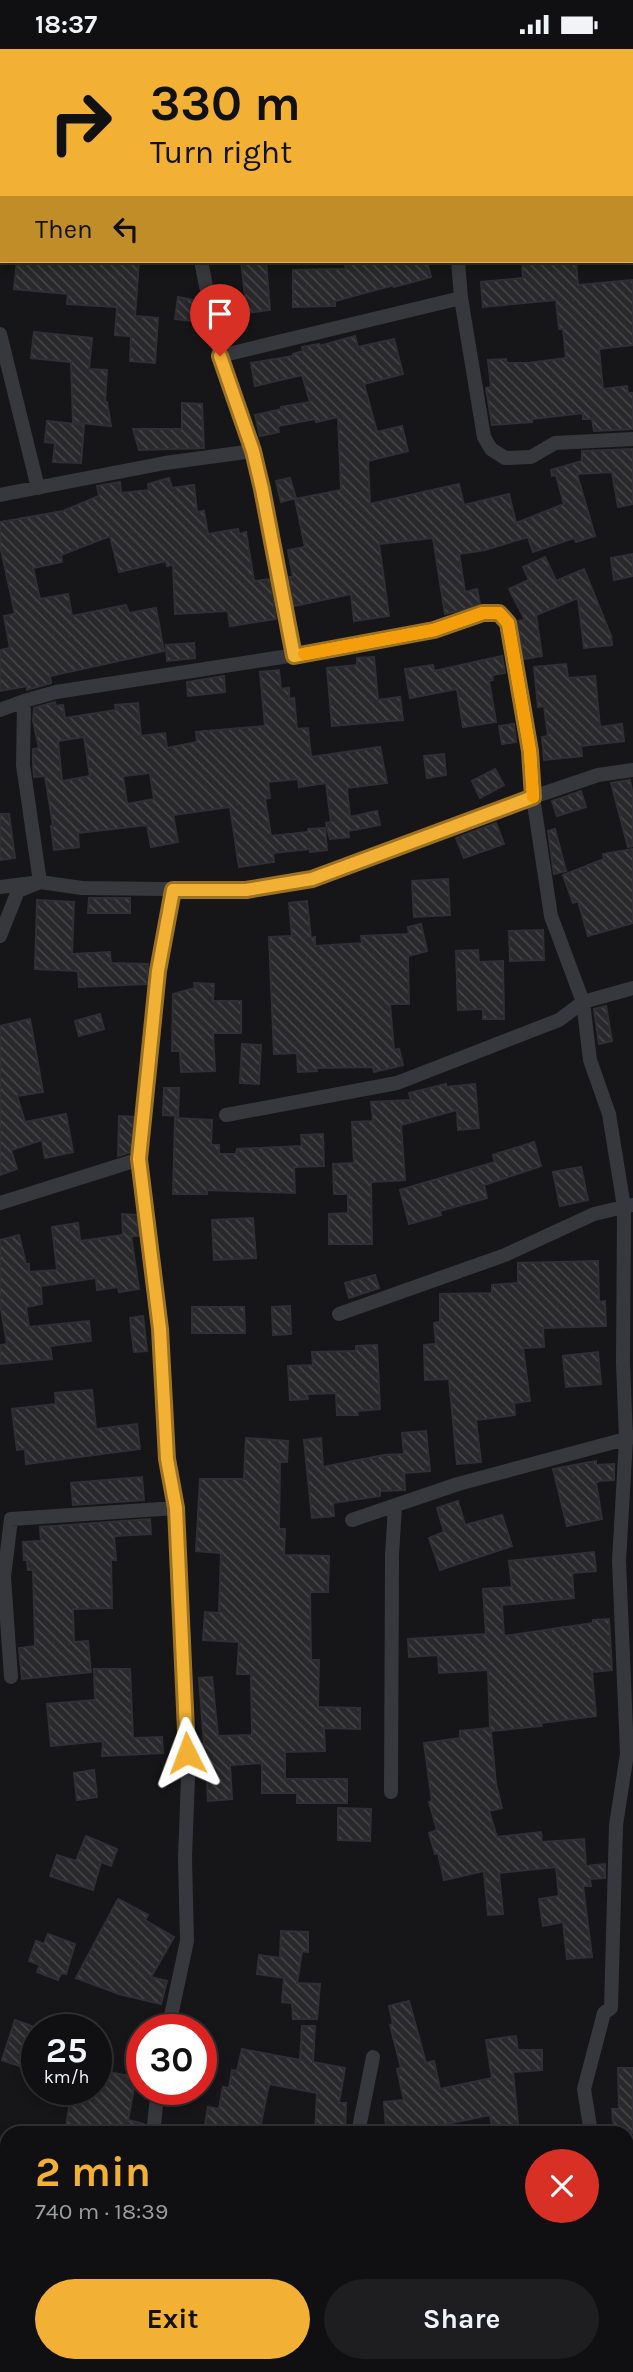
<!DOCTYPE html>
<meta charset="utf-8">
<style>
body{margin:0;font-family:Karla,sans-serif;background:#1e1e20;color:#f1f3f6;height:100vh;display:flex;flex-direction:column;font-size:26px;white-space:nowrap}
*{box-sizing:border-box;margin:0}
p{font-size:23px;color:#9c9d9f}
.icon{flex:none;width:38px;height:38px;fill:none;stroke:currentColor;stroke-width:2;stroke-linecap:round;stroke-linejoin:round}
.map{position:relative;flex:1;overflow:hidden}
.panel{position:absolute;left:0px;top:2077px;width:634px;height:247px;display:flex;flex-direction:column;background:#101012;border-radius:21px 21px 0 0;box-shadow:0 4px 10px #0003,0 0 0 2px #303032}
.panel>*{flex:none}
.hud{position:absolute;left:0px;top:0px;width:634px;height:214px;box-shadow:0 4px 10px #0003,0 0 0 2px #303032;background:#f2b134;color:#111;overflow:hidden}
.speed{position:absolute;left:21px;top:1965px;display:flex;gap:14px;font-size:35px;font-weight:700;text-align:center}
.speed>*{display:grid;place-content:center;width:91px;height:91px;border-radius:50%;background:#101012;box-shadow:0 4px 10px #0003,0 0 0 2px #303032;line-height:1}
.speed small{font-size:18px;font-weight:400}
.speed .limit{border:10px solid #d22;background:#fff;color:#111}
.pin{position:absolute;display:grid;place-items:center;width:60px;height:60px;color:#fff;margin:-72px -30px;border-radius:50% 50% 50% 0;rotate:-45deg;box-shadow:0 0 7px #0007}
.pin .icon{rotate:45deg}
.me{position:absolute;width:77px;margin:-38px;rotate:357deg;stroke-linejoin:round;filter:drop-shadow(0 0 5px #0008)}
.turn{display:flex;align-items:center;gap:24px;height:147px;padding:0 35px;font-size:32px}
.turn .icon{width:91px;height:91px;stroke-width:2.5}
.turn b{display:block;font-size:49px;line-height:60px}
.then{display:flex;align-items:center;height:66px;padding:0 35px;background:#0003;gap:14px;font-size:26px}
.round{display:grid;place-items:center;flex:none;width:74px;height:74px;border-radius:37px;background:#1e1e20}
.overview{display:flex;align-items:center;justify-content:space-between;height:119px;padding:0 35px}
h1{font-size:42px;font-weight:700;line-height:52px;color:#f2b134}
.action{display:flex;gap:14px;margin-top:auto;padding:14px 35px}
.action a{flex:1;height:80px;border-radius:42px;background:#f2b134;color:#111;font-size:28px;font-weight:700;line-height:80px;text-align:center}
.action a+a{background:#1e1e20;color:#f1f3f6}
.status{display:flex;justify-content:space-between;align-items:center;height:49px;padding:0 35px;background:#101012;direction:ltr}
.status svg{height:19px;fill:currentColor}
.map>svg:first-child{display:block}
</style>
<div class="status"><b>18:37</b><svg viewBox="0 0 49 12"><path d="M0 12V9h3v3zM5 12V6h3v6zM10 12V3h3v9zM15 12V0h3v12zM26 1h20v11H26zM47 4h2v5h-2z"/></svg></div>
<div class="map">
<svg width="633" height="2323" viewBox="0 0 633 2323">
<defs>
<pattern id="building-back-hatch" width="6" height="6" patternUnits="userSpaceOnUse" patternTransform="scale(1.75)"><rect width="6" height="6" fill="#29292c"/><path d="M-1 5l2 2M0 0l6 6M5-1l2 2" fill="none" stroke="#454548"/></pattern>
</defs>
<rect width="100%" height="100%" fill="#161618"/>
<path fill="url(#building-back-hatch)" stroke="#303034" stroke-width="2" fill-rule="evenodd" d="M17,212L99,215V212H139L135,267L158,269L155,314L130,312L131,287L115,286L117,258L67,255L68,245L14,240Z
M241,212H266L270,261L247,264Z
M361,212H427L431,228L394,238V236L335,252V257L293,258V221L346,220L345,216Z
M522,212H576L578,236L633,231V296L599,300L603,340L627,337L628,344H633V380L594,382L592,370H583V364L532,370V373L492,376L486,339L491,338L488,311L506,310L507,314H528L566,309L563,280H559L556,251L483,258L481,233L523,229Z
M178,248L194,251L191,272L175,270Z
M34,283L92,289L89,320L107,321L105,353H107L111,377L73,373L71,313L31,309Z
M355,287L358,298L394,290L403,325L364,335L377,383L402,377L408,402L368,412L370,455L459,435L464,456L509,445L516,474L564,455L556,426L552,427L551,421L582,412V402L633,400V455L618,458L612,423L577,425L595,487L576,493L574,489L533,503L528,488L485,501L459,505L465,543L477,540L480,555L466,560L445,565L433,489L379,495L389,567L354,572L351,545L294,557L289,528H293L288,501L305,498L295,450L341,441L338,368L316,373L315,370L278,377L279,383L260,387L255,366L282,360L281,358L310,353L302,326L255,337L251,314L293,307V305L303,302L302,298L319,295V297Z
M182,354L202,355L204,399L139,401L133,380H182Z
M47,372L84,376L81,414L53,413L55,394L45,393Z
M169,429L172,439L194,436L197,463L204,462L208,485L238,480L239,485L246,483L254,532L270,530L276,570L230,577L228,562L175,565L173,516L167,517L166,512L119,523L110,487L61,506L62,513L33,519L40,550L68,545L72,567L126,556L129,564L156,559L164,602L50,627L51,634L27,641V637L0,642V601L10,599L4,567L15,565L0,496V473L63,462L99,447L97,437L120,433L121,444L149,441L148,435Z
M290,429L296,449L281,453L276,432Z
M633,505V527L614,531L611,509Z
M545,508L556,532L584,520L611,587L612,596L584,599L578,549L536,566L542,607L524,610L517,572L525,571L509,540L529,531L523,518Z
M194,594L195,609L167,612L166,596Z
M502,607L505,624L492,626L493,631L489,632L496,673L463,678L457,640L410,649L405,620L433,616L434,622Z
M374,608L378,651L400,648L403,671L332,677L327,619L357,616V609Z
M566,615L568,629L595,627L600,678L622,675L624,692L581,697L582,707L544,711L542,688L548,687L544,657L538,658L534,618Z
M279,621L281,640L289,639V650L294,649L297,680L308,679L311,708L380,698L387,734L347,739L350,768L377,762L380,776L348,782L349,788L330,790L326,774L331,773L326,734L299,738L298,730L268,733L270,749L265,750L271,787L308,783V780L325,779L327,801L310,803V800L273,804L274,813L239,818L230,758L173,766L178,793L151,798L147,776L78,784L79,798L54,801L51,777H53L45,727L34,728L33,715V700L39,699L33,672L34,659L55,653L56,657L63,656L65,669L116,661L115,656L138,654L141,687L165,684L167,699L197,693L196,683L265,677L260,623ZM84,688L90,727L62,732L58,692ZM150,724L154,750L127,755L123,727Z
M224,627L225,643L188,647L187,633Z
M514,675L516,693L502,695L499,677Z
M444,705L446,726L427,729L424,707Z
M495,720L504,736L480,749L472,732Z
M630,731L633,746V797L628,798L611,734Z
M581,742L586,758L557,767L552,752Z
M0,765H9L15,809L0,811Z
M496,774L504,795L464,809L456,789Z
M555,780L566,822L554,825L548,782Z
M633,800V874L588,887L578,852L573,854L563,826L604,810L603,805Z
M448,830L450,866L414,868L412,832Z
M89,849H130V864H88Z
M37,851L74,853L72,905L110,903L111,914L148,915L147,935L79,938L78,922L35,920Z
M307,852L311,889L315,888V897L362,894L361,887L409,885L408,878L421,875L427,902L408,907L409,955H390L394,1001L399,1000L403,1016L374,1023L373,1018L317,1019V1022L298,1023L297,1004L274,1005L269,888L292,887L289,854Z
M543,881L544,911L510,912L509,882Z
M478,901L479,913L503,912L504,970H483V960L458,961L456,902Z
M194,934L214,935L213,952H241V984H213L215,1022L181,1023L180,1002H172L173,945L195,939Z
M606,957L612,992L599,995L594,960Z
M100,965L104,980L79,987L75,972Z
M30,970L43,1043L17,1047L25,1073L66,1065L73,1103L45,1109L42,1091L11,1101L17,1120L0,1126V977Z
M242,995L261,996L259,1035L240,1034Z
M446,1035V1038L475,1035L479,1079L458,1081L457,1061L401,1076L405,1131L371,1133L372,1195H329V1165L348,1164V1145H334L333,1115L354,1114L352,1073L373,1072L371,1053L411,1051L409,1044Z
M164,1039H179L178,1067L163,1066Z
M119,1067L134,1068L131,1103L118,1107Z
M175,1069L212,1071L211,1096H219V1105H236L237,1100L302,1097L301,1086L323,1085L324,1117L294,1118L295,1144L207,1141V1145H173Z
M534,1093L541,1117L484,1136L487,1149L440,1162L441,1166L409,1175L400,1141L495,1113L493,1106Z
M581,1118L588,1151L560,1157L553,1123Z
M122,1165L137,1166L139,1187H131L139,1240L119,1243L118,1238L97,1241L96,1229L41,1237L42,1255L26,1258L29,1278L89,1272L91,1292L50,1297L52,1310L0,1315V1296L7,1295L0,1254V1191L19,1186L26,1215H29V1223L57,1221L52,1178L78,1174L80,1192L123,1186Z
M253,1169L256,1209L214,1211L212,1171Z
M598,1212L599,1253L605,1252L606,1277L543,1279L544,1298L523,1299L530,1352L514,1354L515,1366L476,1371L481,1413L457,1415L449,1330L425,1331L424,1296L436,1295L434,1274L440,1273V1245L492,1244V1236L518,1234V1214Z
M375,1226L379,1239L349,1249L345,1234Z
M290,1257L291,1285L273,1286L272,1258Z
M192,1258H244L245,1284H192Z
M143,1267L147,1302L134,1303L130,1269Z
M377,1296L380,1360L357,1362L358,1366H337L336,1344L307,1345L308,1350L290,1351L288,1317L313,1316L312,1303L356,1302V1297Z
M598,1303L601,1335L566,1338L563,1307Z
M92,1341L96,1380L137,1375L140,1400L26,1415L25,1400L17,1401L12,1360L56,1355L55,1344Z
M426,1382L430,1422L404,1424L405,1441L380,1442V1447L333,1454L334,1467L312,1469L304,1391L321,1389L323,1418L384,1406L404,1405L402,1384Z
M246,1389L288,1392L287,1413H280L279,1480H285L284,1506L329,1507L328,1543H310L311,1611H319L318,1658L360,1659V1680L324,1679L325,1702L285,1703V1730H347V1754H297V1744H262V1714L230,1716L232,1750L208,1752L206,1709H202V1695H204L199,1629L212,1628L218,1687L252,1686L251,1625H237L239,1593L203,1591L205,1563L219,1564L221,1504L196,1502L200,1430H244Z
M596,1412V1416L614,1415V1431L599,1432L596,1434L602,1470L567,1477L553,1420Z
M142,1428L144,1451L73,1456L71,1434Z
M458,1452L465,1476L502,1466L512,1497L440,1521L429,1489L444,1483L437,1459Z
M150,1470L151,1485L114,1487L116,1511H111L112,1559L73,1560L74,1593L88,1592L91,1623L22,1630L19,1599L35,1597V1592L33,1521H28L27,1511H24L23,1493L41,1492L40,1478Z
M594,1503L596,1522L572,1524L574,1549L502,1556L504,1587L593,1574V1571L609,1570L612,1621L592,1623L596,1667L541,1674L542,1677L491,1682L496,1735L502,1759L489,1762L497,1788L541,1783L542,1793L584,1790L586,1817L605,1815V1829L590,1830L591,1837H583L592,1908L567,1910L563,1873L543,1877L539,1850L559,1847L556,1818L499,1824L503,1865L488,1866L484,1822L444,1831L438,1804L435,1805L429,1784L437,1781L429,1753L432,1752L424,1694L460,1689V1682L490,1679L488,1621L439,1624L438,1606L409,1608L408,1590L486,1585L483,1540L512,1538L509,1512Z
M94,1620H130L133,1689L162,1688L163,1704L102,1707L103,1692L51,1697L47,1655L95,1651Z
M94,1721L97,1748L77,1751L74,1724Z
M338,1759L371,1760L370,1792L338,1791Z
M86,1787L117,1800L111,1817L101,1813L93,1841L50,1827L57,1806L76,1812Z
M118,1850L148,1866L145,1871L174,1888L151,1928L167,1932L161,1955L119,1945L76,1929Z
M281,1882L308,1883V1903L302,1902L297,1934L320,1935L317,1970H293L292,1954L282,1953L284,1929L257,1925L259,1906L280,1909Z
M48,1885L75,1895L66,1925L61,1924L58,1931L37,1923L40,1916L29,1912L36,1892L44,1895Z
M409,1952L426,2014L434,2012L440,2040L492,2029L486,1991L516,1987L518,2001H542V2021L513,2023L519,2084H493L490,2066L422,2080V2077L386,2079L384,2053L404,2051L397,2020L401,2019L390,1976L393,1975L389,1957Z
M15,1971L37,1979V2023L2,2011Z
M302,1977H315L313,2013L345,2019L339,2054H346L345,2084H315L317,2044L269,2035L259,2084H224L225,2080L205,2076L208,2058L219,2060L223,2038L229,2039L232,2021L237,2022L242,2000L300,2011Z
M618,2019H633V2084H614L612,2060H619Z
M96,2021L136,2028L128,2071L144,2075V2084H65L72,2040H96Z"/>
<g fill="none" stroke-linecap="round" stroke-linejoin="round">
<path stroke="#37383d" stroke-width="14" d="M421,0V2
M176,2V0
M632,9L633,15
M632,141H633
M201,212L220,307L253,402L262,440L294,607
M461,249L484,388L491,400L505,409L531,408L555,394L633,390
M0,285L38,439
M220,307L461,249L458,212
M0,446L165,414L253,402
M0,661L24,652L56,643L341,599L434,581L483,564H499L508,574L530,702L533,748L551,867L583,953L590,1011L609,1065L624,1158L623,1314L626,1390L619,1512L627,1705L616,1776L611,1959L604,1964L584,2040L591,2084
M0,838L40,833L82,839L246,841L312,830L533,748L598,726L633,721
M0,887L18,842L40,833L23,716L24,652
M226,1066L397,1034L559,971L583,953L633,939
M0,1154L140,1110
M339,1265L505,1206L594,1165L632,1156
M352,1471L458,1435L633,1388
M11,1628L4,1528L11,1470L176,1459
M391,1743L392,1506L395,1457
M168,1981L187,1892L185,1809L188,1728L176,1459L167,1410L160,1280L140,1110L158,922L173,841
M153,2084L158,2040
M358,2084L373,2008
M554,2317L555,2323
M126,2323L127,2317"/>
</g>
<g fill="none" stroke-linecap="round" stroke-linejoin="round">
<defs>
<path id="route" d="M187,1704L176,1459L167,1410L160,1280L139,1110L158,922L173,841H246L312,830L533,748L530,702L508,574L499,564H483L434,581L294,607L262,440L253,402L220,307"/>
</defs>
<use href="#route" stroke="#9d7322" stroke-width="18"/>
<use href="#route" stroke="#f2b134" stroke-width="12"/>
<path stroke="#f59e0b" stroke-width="12" d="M304,605L434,581L483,564H499L508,574L530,702L533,748"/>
</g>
</svg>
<div class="speed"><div>25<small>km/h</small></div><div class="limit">30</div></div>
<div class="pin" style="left:220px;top:307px;background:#d93025"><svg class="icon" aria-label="arrive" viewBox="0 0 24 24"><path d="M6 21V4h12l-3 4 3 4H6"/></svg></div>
<svg class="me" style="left:187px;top:1704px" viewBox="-20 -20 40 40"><path d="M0-17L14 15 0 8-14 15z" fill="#f2b134" stroke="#fff" stroke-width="4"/></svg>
<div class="hud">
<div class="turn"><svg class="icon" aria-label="right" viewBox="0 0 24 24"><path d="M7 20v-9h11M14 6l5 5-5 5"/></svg><div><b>330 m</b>Turn right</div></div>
<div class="then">Then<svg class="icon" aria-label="left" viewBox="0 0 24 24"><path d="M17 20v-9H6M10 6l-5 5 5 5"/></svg></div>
</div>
<section class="panel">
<div class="overview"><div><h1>2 min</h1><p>740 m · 18:39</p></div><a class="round" style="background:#d93025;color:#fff"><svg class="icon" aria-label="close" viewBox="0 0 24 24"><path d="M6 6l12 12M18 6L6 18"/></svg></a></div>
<div class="action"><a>Exit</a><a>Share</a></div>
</section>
</div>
